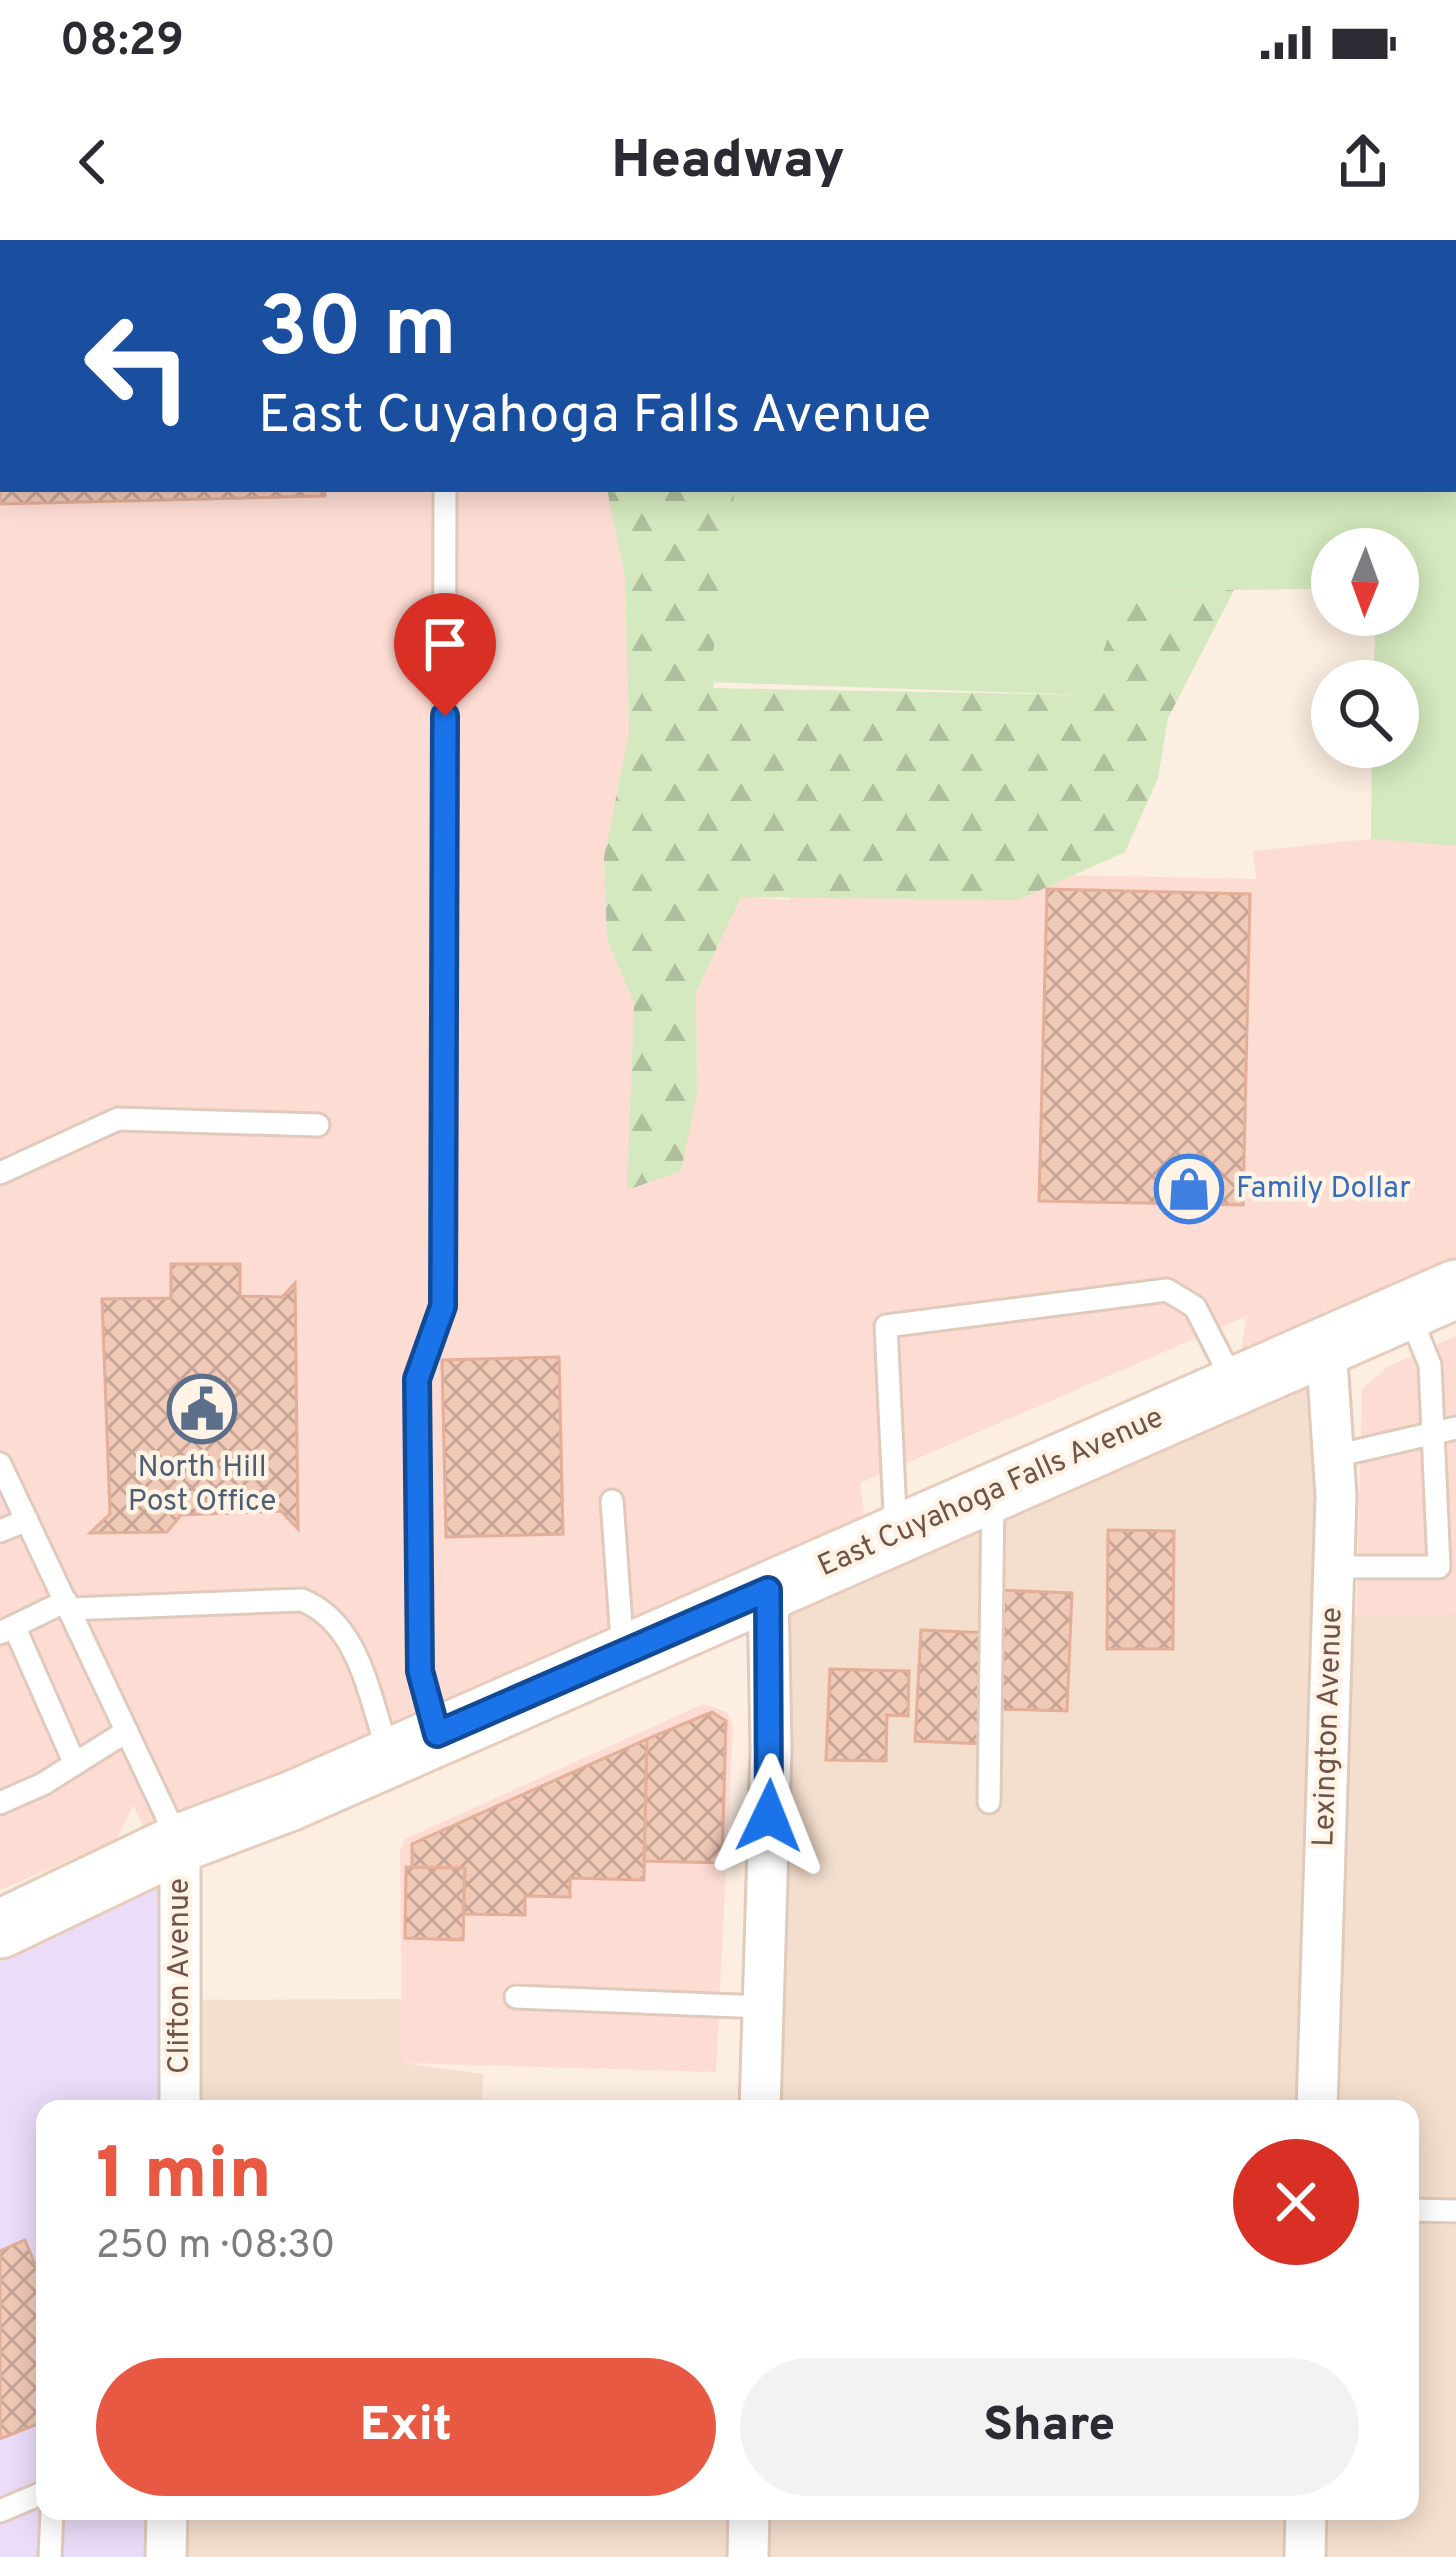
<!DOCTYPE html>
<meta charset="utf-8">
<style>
body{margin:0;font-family:Overpass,sans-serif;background:#f2f2f3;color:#2b2b33;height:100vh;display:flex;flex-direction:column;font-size:45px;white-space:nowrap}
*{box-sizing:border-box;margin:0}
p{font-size:39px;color:#7c7c81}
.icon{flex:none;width:66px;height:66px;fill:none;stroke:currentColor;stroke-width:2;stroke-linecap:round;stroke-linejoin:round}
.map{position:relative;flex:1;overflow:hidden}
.drawer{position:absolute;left:36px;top:1860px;width:1383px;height:420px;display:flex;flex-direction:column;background:#fff;border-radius:24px;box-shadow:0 6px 30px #0003}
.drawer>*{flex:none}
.banner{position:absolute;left:0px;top:0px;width:1458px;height:252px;box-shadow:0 6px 30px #0003;background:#1a4fa0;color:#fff;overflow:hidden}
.needle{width:78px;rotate:181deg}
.buttons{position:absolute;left:1311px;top:288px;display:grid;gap:24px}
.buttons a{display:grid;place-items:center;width:108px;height:108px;border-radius:50%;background:#fff;box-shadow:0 6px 30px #0003;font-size:60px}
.pin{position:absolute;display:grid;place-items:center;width:102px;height:102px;color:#fff;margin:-123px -51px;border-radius:50% 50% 50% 0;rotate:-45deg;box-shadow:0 0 12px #0007}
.pin .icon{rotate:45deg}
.me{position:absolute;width:132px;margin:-66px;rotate:2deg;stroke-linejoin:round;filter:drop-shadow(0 0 9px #0008)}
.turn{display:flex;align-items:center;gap:42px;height:252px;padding:0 60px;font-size:54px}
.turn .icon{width:156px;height:156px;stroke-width:2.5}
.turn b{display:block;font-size:84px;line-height:102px}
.round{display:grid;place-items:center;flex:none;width:126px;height:126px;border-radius:63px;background:#f2f2f3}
.head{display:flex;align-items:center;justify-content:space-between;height:204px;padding:0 60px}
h1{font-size:72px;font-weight:800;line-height:90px;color:#e75943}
.action{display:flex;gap:24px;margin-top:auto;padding:24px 60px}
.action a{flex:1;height:138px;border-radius:72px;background:#e75943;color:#fff;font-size:48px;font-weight:800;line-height:138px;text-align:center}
.action a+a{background:#f2f2f3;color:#2b2b33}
.status{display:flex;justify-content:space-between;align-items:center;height:84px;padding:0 60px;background:#fff;direction:ltr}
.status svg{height:33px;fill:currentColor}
header{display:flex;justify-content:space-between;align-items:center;height:156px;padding:0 60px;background:#fff;font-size:54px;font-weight:800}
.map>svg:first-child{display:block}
</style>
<div class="status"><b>08:29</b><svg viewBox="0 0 49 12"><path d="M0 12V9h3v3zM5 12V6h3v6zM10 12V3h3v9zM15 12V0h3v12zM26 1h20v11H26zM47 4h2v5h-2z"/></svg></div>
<header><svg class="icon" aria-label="back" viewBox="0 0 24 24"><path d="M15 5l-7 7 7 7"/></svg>Headway<svg class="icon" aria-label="share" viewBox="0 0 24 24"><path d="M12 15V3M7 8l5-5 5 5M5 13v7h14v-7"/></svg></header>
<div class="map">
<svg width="1456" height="2317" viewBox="0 0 1456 2317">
<defs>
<pattern id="forest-firs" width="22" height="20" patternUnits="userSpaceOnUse" patternTransform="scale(3)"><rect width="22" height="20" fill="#d4e9bf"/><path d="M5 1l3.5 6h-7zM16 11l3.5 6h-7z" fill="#b0bf9d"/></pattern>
<pattern id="building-cross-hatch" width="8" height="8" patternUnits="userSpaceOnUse" patternTransform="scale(3)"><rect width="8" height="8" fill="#f1c9b7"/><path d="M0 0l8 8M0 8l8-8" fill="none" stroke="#c8a697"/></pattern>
</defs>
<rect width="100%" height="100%" fill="#fceee0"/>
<path fill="#f4dfce" d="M1326,1105L1332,1375H1456V2317H166L167,2271H1410V1869H760L768,1350Z
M401,1759L402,1823L483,1834L482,1869H180L183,1760Z"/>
<path fill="#fddcd3" d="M0,0L320,3H3V249H325L326,254L329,249H607L611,254L625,337L629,492L604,617L607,700L634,763L628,949L697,854L696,752L741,656L790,660V638L809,630L1256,639L1253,611L1371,599L1456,606V1049L1235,1146L1247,1076L860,1243L865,1285L149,1598L133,1565L116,1600L0,1650Z
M1456,1096V1375L1356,1376L1362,1149L1389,1126Z
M703,1464L727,1472L733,1486L716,1832L402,1823L400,1611L405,1599Z"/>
<path fill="#ebddf8" d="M180,1603V1869H45V2271H167L166,2317H0V1689Z"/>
<path fill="url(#forest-firs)" d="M319,0H714L715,3H320Z
M607,249H737L713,448L1087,455L1125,351L1234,350L1168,478L1158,538L1125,612L1018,660L741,657L696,752L697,854L681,931L627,950L634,763L607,700L604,617L629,492L625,337Z"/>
<path fill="#d4e9bf" d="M714,0H1456V606L1371,599L1372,507H1398V441H1374L1375,375H1398V309H1332V349L1125,351L1087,455L709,442L735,249H1455V3Z"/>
<path fill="url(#building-cross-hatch)" stroke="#e4ae98" stroke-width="3" d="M0,0H319L3,3V249H325V256L0,264Z
M1047,649L1250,654L1243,965L1039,961Z
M171,1024H240V1056L282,1057L295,1043L298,1289L281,1271L181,1275L167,1292L90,1293L110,1274L102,1059L171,1058Z
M559,1117L563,1294L446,1297L442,1120Z
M1108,1290L1174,1291L1173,1409H1107Z
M1000,1350L1072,1353L1067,1471L996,1469Z
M921,1390L989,1393L984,1504L915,1501Z
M830,1429L909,1431L908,1476L887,1475L886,1521L826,1520Z
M712,1472L726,1481L722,1623L644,1621L647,1499Z
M647,1499L644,1640L570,1638V1657L525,1656V1675L463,1674L465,1628L412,1627V1604Z
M406,1627L465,1628L463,1700L405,1698Z
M25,2000L45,2048V2181L0,2199V2011Z"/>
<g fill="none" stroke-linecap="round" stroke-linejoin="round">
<defs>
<path id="lane" d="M0,933L118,879L318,885
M1335,1216L1456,1188
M0,1224L179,1602
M612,1261L623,1413
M0,1291L27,1280
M896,1294L886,1086L1167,1050L1195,1067L1234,1143
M1334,1327H1439L1430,1125L1408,1071
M70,1369L302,1360C361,1384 369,1459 389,1514
M14,1386L75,1524
M0,1393L66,1361
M437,1494L420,1431L417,1139L443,1066L445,249
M989,1562L993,1257
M0,1563L43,1544L127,1491
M516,1757L763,1767
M1410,1970L1456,1971
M0,2271L45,2252
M50,2317L52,2271"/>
<path id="street" d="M180,1869V1603
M760,1869L771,1509L768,1350
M1317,1869L1336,1256L1326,1105
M166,2317L167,2271
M748,2317L749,2271
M1305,2317L1306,2271"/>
<path id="secondary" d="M0,1689L180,1603L291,1561L1456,1049"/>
</defs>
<use href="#lane" stroke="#e0cabc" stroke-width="27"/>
<use href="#street" stroke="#e0cabc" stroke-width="45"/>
<use href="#secondary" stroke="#e7ccbc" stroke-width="63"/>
<use href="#lane" stroke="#fff" stroke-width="21"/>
<use href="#street" stroke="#fff" stroke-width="39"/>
<use href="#secondary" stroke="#fff" stroke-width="57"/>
</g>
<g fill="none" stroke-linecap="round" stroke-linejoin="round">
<defs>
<path id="route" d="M445,476L443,1066L417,1139L420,1431L437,1494L768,1350L769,1576"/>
</defs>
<use href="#route" stroke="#114b97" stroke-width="30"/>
<use href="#route" stroke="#1a73e8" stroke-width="21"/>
</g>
<defs>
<symbol id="shop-ring" viewBox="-11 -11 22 22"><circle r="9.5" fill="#fff3e6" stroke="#3f7fe0" stroke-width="1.5"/><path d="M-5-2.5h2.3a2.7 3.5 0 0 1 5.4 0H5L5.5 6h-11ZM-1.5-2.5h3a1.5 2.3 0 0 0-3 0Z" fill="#3f7fe0"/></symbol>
<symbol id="civic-ring" viewBox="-11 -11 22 22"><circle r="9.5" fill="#fff3e6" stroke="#5c6f8a" stroke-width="1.5"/><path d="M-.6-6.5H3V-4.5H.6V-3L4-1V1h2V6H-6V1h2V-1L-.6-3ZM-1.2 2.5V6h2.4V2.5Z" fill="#5c6f8a"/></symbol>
</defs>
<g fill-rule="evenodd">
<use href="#shop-ring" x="1151" y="911" width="76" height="76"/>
<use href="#civic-ring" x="164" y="1131" width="76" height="76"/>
</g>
<g text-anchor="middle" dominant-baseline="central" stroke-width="9" stroke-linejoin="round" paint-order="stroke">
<g font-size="30" fill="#366cbe" stroke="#fff3e6" text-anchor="start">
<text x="1236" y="949">Family Dollar</text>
</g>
<g font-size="30" fill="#4e5e75" stroke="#fff3e6">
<text x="202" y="1228">North Hill<tspan x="202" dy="34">Post Office</tspan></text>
</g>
<g font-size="30" fill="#725347" stroke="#fff3e6">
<text transform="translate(991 1253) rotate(-24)">East Cuyahoga Falls Avenue</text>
<text transform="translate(1329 1487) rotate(-88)">Lexington Avenue</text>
<text transform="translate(180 1736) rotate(-90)">Clifton Avenue</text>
</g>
</g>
</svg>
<div class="buttons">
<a><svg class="needle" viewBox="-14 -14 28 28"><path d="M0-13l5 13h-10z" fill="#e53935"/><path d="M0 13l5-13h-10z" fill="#7c7c81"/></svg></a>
<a><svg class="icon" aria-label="search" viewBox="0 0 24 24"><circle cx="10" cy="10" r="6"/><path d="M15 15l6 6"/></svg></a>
</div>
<div class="pin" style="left:445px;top:476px;background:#d93025"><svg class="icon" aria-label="arrive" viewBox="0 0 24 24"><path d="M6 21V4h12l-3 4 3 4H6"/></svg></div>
<svg class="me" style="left:769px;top:1576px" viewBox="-20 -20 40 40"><path d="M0-17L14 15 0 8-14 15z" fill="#1a73e8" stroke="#fff" stroke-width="4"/></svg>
<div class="banner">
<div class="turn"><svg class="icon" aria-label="left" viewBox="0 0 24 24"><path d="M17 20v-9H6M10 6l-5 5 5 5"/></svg><div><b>30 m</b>East Cuyahoga Falls Avenue</div></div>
</div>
<section class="drawer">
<div class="head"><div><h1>1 min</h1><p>250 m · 08:30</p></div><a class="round" style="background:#d93025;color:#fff"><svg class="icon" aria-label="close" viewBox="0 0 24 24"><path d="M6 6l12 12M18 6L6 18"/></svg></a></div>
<div class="action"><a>Exit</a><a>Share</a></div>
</section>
</div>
